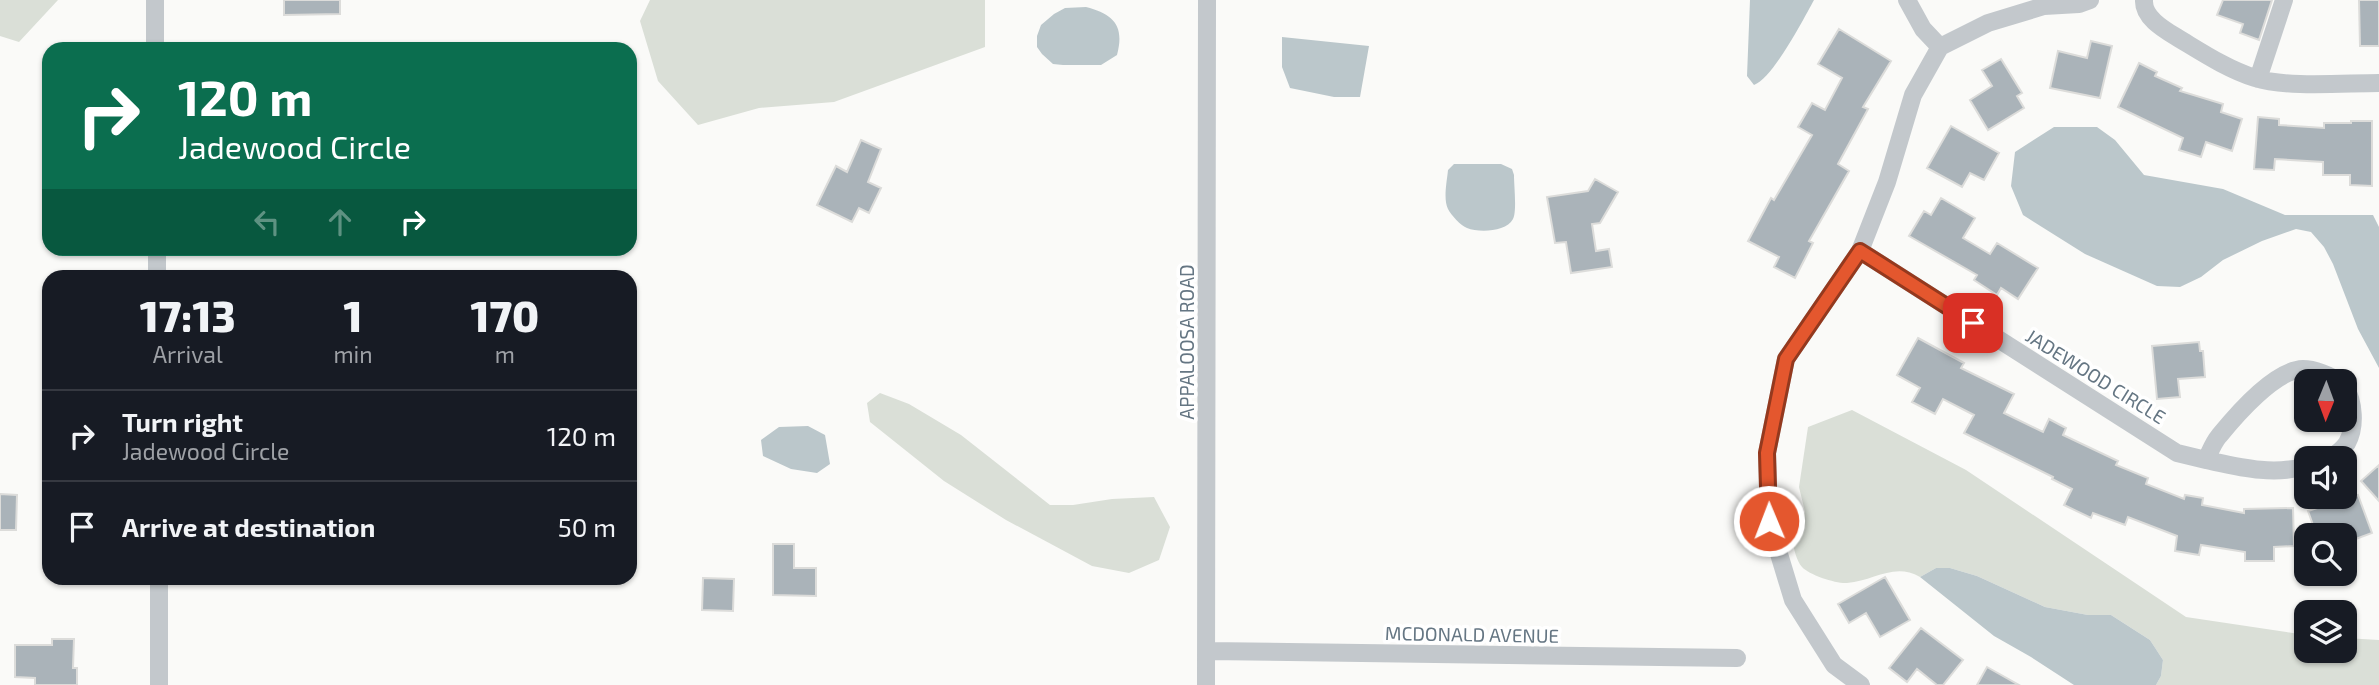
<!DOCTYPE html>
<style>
body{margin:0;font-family:"Exo 2",sans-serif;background:#242831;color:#f1f3f6;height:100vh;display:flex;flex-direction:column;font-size:26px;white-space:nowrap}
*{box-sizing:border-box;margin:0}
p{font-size:23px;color:#9ea1a6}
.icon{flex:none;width:38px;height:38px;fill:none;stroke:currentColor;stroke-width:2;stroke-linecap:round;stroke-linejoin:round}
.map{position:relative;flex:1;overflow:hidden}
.details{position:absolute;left:42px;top:270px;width:595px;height:315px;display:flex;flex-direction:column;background:#171b24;border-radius:21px;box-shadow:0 2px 5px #0004}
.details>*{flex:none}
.banner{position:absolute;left:42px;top:42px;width:595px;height:214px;border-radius:21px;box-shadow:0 2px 5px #0004;background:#0b6e4f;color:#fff;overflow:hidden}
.needle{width:46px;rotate:181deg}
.controls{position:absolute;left:2294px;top:369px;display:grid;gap:14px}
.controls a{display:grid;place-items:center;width:63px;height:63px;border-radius:14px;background:#171b24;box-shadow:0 2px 5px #0004;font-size:35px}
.pin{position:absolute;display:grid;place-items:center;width:60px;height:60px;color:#fff;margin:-30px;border-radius:14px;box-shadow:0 4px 10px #0006}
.me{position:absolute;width:77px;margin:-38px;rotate:359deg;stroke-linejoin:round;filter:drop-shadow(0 0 5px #0008)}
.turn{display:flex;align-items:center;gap:24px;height:147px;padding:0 21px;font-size:32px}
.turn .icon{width:91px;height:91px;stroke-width:2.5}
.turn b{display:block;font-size:49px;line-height:60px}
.lanes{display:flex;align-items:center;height:66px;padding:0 21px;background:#0003;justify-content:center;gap:35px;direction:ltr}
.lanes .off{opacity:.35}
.eta{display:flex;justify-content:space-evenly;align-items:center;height:119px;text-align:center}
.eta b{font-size:42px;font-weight:800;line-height:49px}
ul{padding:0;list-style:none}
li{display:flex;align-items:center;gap:21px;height:91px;padding:0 21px;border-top:2px solid #363941}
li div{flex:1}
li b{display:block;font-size:26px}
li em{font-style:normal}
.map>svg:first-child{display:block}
</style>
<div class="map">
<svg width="2379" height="685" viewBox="0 0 2379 685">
<rect width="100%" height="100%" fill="#fafaf8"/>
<path fill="#dadfd7" d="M0,0H58L19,42L0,36Z
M650,0H985V47L834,102L759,108L698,125L658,81L640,21Z
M880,393L909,404L961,435L1050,505H1073L1112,499L1154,497L1170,527L1159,560L1129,573L1092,566L1006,520L944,481L870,422L867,403Z
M1852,410L1966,470L2186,617L2306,635V651H2345V638L2379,640V685H2156L2161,676L2163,660L2150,640L2111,615H2088L2045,607L1977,576L1950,568H1936L1920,577C1894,562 1874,581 1847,583C1837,584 1809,575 1802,567C1795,559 1791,540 1794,531C1795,524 1801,517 1805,512L1799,487L1808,427Z"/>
<path fill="#bbc7cb" d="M1750,0H1814C1803,20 1773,78 1754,85L1747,76Z
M1086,7C1113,14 1125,25 1117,55L1101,65H1063L1053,64L1042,54L1037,47V36L1041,25L1054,14L1065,8Z
M1282,37L1369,46L1360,97H1334L1290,88L1282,67Z
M2054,127H2097L2115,140L2144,175L2223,189L2285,215H2373L2379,227V368L2358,329L2333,264L2324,247L2311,232L2296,229L2262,241L2223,260L2201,277L2180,287L2157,286L2085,254L2023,215L2011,186L2015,152Z
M1454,164H1501L1512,169L1514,175C1514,186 1517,211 1513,219C1506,232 1479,233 1467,228C1461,226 1451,215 1448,209C1443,199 1447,181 1448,170Z
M808,426L825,435L830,464L817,473L791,469L763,456L761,440L779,427Z
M1936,568H1950L1977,576L2045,607L2088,615H2111L2150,640L2163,660L2161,676L2156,685H2074L2031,657L1994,636L1920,577Z"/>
<path fill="#aab3b9" stroke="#dcdcda" stroke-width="2" d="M284,0H340V14L284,15Z
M2223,0H2272L2259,40L2240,33L2243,24L2217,15Z
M2359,0H2379V46H2360Z
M1839,29L1891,61L1863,107L1868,109L1838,164L1849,171L1809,241L1813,243L1795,278L1774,267L1779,257L1748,241L1771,198L1774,200L1812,135L1798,127L1812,103L1825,110L1842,78L1818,64Z
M2091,41L2112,46L2100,98L2050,88L2058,51L2087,58Z
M2001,59L2022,93L2017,96L2024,108L1988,130L1970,100L1992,86L1982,70Z
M2139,63L2157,72L2155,76L2182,88L2180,91L2223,104L2221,112L2242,119L2232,151L2206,142L2201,157L2179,150L2183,138L2118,107Z
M2258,117L2279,119V125L2324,128V123H2351V121H2372V186L2350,185V175H2323V162L2275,159L2274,170L2254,169Z
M1951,126L1999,153L1984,180L1970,173L1962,187L1927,168Z
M861,140L881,149L868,182L881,188L869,213L859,208L852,222L817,205L836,166L847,172Z
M1595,179L1618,192L1600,223L1592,224L1596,251L1609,249L1612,267L1571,273L1566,242L1555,243L1547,197L1588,191Z
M1941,198L1975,218L1963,238L1990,254L1997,243L2038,268L2018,299L2001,288L1997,295L1974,280L1977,275L1909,236L1924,211L1931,215Z
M1918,338L1964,363L1961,368L2014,394L2004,413L2043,432L2049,419L2066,428L2063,435L2118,461L2116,465L2148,478L2146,484L2184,499L2185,495L2203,498L2202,505L2244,513V509L2293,508L2294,546L2274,547V561H2245V552L2201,545L2199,555L2175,551L2177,536L2128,517L2125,525L2093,513L2091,518L2064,505L2072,489L2052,479L2053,477L1964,433L1974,415L1943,399L1935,414L1912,402L1920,388L1897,375Z
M2199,342L2200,351H2203L2205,377L2178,379L2180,397L2157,399L2152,346Z
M2379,465V501L2361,481Z
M0,494L17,495L16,530H0Z
M2358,495L2372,533L2345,543V536H2317L2308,511Z
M773,544H794V568H816V596L773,595Z
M1885,577L1910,620L1880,637L1866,613L1849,623L1838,604Z
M703,578L734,579L733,611L702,610Z
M1921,628L1963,660L1943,685H1937L1917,669L1907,682L1889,668Z
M52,639H74L73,668H77V685H35V678L15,677V645H52Z
M1987,667L2019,685H1977Z"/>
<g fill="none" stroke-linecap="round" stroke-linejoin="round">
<path stroke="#c3c8cc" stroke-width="18" d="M155,0V49
M1907,0L1923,29L1940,47
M2144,0C2143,18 2165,30 2178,38C2203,53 2227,69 2255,78C2287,88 2344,83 2379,83
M2258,79L2284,0
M157,248V276
M1860,251L2177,453L2206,460
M2330,458C2335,455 2343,449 2347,443C2356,427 2354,402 2345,387
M2306,466C2273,476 2239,467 2206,460C2210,452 2213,443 2219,436C2236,415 2275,370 2303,369C2314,369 2330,375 2339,382
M159,578V685
M1206,651L1737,658
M1206,685L1207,0
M1861,685L1834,665L1793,600L1769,521L1767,453L1786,359L1860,251L1887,182L1913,95L1940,47L1988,23L2044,6L2079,4L2090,0"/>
</g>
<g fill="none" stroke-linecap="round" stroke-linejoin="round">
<defs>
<path id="route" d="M1769,521L1767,453L1786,359L1860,251L1973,323"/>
</defs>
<use href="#route" stroke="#94391e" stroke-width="18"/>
<use href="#route" stroke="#e4572e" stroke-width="12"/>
</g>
<g text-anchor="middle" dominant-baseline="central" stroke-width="7" stroke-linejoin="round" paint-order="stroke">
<g font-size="19" fill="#657683" stroke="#fff">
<text transform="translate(1186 342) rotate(-90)">APPALOOSA ROAD</text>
<text transform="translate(2096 376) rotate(32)">JADEWOOD CIRCLE</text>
<text transform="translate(1472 634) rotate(1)">MCDONALD AVENUE</text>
</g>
</g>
</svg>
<div class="controls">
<a><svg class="needle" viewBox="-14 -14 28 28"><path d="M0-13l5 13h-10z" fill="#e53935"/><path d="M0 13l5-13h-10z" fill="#9ea1a6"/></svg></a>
<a><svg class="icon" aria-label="sound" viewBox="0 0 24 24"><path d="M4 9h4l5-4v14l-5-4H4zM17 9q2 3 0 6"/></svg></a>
<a><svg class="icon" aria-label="search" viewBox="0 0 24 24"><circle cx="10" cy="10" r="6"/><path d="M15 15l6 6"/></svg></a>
<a><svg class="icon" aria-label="layers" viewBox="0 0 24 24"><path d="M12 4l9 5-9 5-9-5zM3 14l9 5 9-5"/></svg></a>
</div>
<div class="pin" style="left:1973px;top:323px;background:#d93025"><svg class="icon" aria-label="arrive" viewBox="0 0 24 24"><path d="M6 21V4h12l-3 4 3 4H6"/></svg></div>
<svg class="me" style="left:1769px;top:521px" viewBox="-20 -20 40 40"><circle r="17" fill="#e4572e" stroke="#fff" stroke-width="3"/><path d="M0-11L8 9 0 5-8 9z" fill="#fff"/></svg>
<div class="banner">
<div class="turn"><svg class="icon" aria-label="right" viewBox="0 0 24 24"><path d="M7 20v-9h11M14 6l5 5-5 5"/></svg><div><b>120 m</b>Jadewood Circle</div></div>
<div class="lanes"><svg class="icon off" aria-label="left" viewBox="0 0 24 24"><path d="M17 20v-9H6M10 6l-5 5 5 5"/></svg><svg class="icon off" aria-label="ahead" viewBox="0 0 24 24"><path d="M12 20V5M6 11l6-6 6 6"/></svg><svg class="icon" aria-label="right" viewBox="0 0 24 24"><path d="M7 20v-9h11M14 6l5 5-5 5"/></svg></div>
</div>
<section class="details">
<div class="eta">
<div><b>17:13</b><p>Arrival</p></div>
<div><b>1</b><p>min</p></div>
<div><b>170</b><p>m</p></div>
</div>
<ul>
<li><svg class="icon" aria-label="right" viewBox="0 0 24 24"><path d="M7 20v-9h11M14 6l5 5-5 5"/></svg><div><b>Turn right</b><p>Jadewood Circle</p></div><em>120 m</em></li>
<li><svg class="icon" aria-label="arrive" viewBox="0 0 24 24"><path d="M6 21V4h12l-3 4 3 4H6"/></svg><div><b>Arrive at destination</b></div><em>50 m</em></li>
</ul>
</section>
</div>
